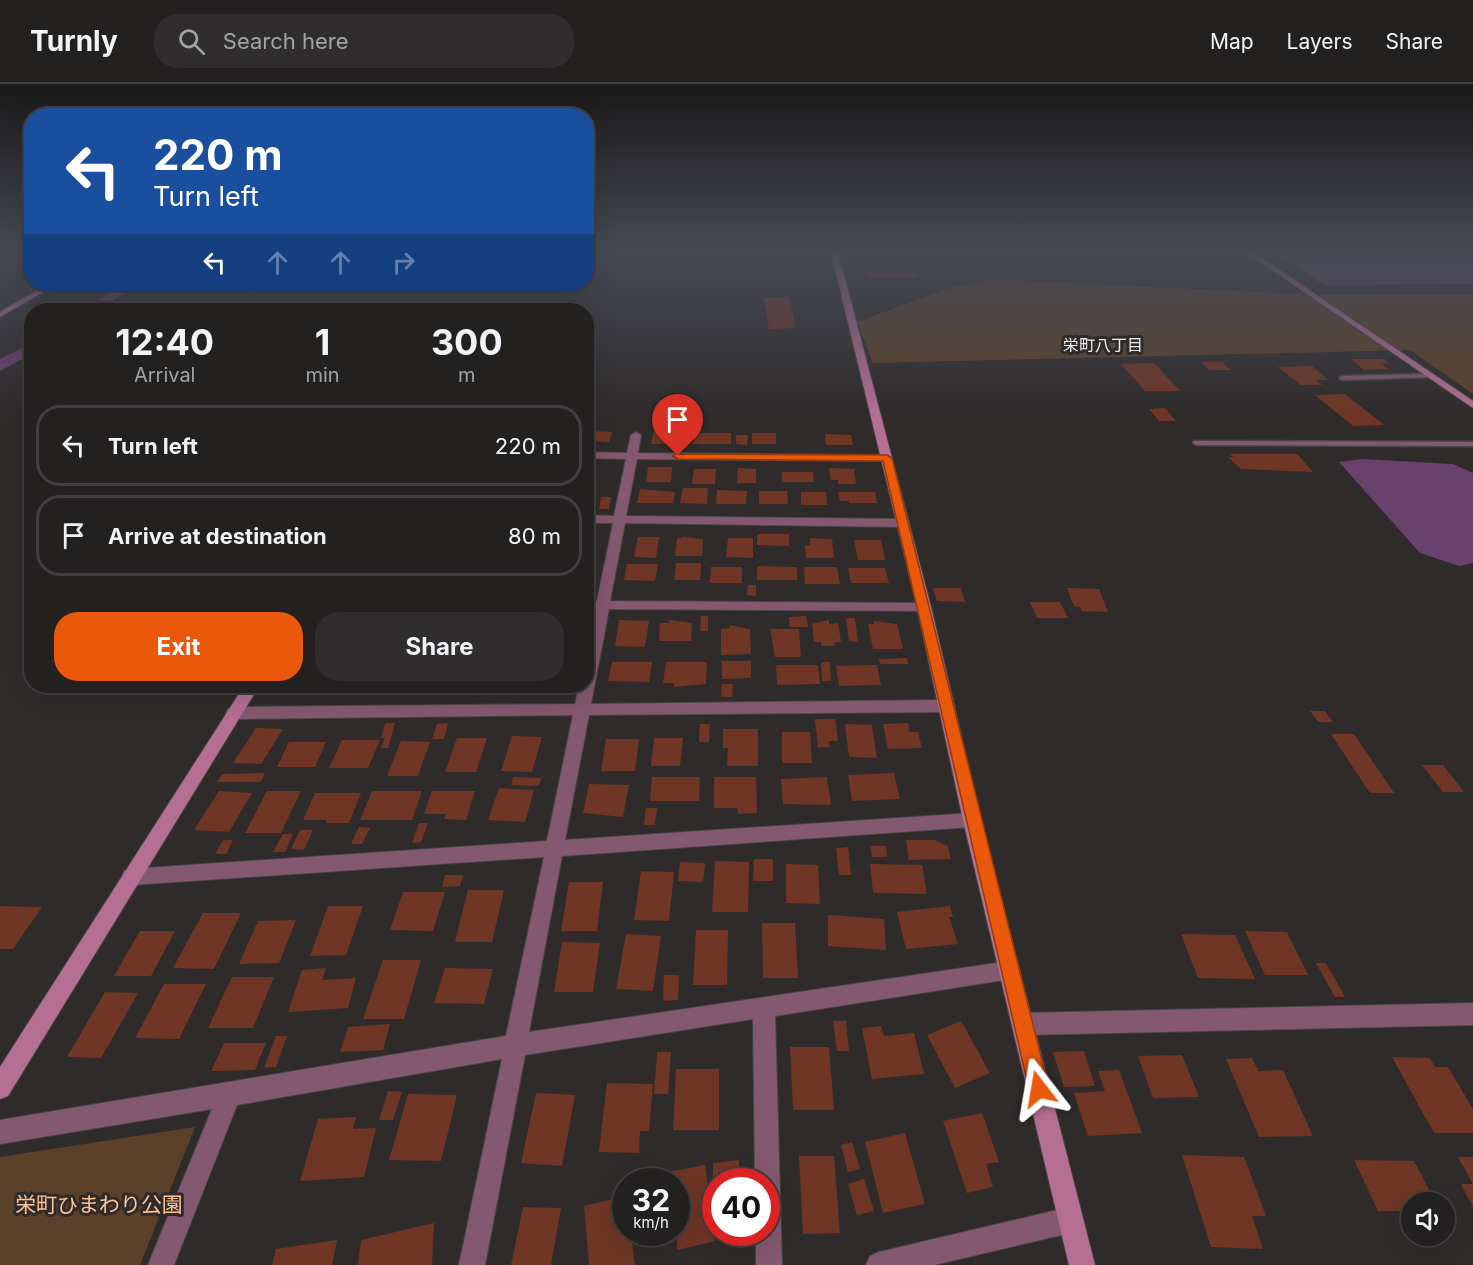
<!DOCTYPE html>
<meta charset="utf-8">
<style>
body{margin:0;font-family:Inter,"Noto Sans JP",sans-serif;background:#2f2d2d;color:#f1f3f6;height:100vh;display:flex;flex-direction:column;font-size:22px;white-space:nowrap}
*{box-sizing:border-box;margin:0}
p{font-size:20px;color:#a3a3a5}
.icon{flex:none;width:33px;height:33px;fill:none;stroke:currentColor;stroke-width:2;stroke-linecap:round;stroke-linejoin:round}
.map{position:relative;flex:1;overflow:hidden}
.drawer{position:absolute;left:24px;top:219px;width:570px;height:390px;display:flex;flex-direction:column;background:#232020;border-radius:24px;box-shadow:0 6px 24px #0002,0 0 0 2px #403e3e}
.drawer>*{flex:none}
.guide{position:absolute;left:24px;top:24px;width:570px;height:183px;border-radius:24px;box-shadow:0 6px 24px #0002,0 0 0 2px #403e3e;background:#1a4fa0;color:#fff;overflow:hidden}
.buttons{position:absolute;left:1401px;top:1108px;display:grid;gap:12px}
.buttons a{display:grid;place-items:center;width:54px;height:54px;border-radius:50%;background:#232020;box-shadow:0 6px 24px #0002,0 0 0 2px #403e3e;font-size:30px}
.speed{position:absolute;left:612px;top:1084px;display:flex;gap:12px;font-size:30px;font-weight:700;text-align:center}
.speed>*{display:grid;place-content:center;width:78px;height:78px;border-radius:50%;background:#232020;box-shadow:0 6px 24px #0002,0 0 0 2px #403e3e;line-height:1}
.speed small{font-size:15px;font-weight:400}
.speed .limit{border:9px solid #d22;background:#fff;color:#111}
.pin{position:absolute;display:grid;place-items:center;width:51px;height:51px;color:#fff;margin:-62px -26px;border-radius:50% 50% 50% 0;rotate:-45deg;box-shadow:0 0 6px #0007}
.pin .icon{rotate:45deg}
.me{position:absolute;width:66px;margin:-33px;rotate:346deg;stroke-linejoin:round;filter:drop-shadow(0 0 4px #0008)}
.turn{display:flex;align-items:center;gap:21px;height:126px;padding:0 30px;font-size:27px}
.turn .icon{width:78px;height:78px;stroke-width:2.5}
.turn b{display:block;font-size:42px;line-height:51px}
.lanes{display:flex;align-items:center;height:57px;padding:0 30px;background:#0003;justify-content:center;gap:30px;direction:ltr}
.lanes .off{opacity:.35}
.eta{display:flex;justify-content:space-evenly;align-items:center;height:102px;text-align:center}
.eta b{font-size:36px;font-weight:700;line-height:42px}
.cta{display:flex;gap:12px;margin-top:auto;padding:12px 30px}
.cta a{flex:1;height:69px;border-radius:24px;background:#ea580c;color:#fff;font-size:24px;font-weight:700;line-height:69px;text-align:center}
.cta a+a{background:#2f2d2d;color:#f1f3f6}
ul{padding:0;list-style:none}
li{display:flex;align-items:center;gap:18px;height:81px;margin:0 12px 9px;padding:0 18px;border:3px solid #403e3e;border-radius:24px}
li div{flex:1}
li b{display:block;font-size:22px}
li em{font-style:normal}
header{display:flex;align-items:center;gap:36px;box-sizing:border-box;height:84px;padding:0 30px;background:#232020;border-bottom:2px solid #403e3e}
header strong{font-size:28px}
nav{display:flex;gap:33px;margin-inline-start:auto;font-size:21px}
.search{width:420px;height:54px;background:#2f2d2d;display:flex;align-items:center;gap:15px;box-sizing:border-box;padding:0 21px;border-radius:24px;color:#a3a3a5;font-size:22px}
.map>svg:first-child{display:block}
</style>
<header>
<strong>Turnly</strong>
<div class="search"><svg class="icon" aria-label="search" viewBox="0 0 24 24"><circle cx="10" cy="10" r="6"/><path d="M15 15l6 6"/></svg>Search here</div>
<nav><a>Map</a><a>Layers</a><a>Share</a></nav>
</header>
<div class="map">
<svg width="1473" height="1181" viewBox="0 0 1473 1181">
<rect width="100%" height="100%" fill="#2f2b2b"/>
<path fill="#5c412a" d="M989,195L1318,211L1473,210V310L1410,266L873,279L857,238L947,205Z
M195,1043L140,1181H0V1073Z"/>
<path fill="#68416d" d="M1275,168H1473V200L1324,201Z
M1362,375L1453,380L1473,389V479L1459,482L1420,469L1339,378Z"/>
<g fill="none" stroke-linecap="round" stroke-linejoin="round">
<path fill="#68416d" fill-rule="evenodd" d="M124,200H138L99,226H83Z
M32,259V270L0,287V275Z"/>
</g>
<path fill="#6f3625" d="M865,186L916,187L919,193H867Z
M789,213L796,244L769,245L764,214Z
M1351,275H1383L1389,279L1381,280L1389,285L1364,286Z
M1201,278H1222L1231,286H1209Z
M1154,279L1180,307H1145L1121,280Z
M1312,282L1328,296H1316L1322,301H1301L1278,283Z
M1345,310L1384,341L1353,342L1315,311Z
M1165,324L1176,337H1159L1149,325Z
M590,347L612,348L609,358L586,357Z
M654,347H675L673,360H651Z
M694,349H731V360H693Z
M752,349H776V360H752Z
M825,350L851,351L853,361H826Z
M736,351H748L747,361L736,360Z
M1230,370H1297L1313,388L1241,385L1228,373H1233Z
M648,383H672L671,398H646Z
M738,384L756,385V399H737Z
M829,384L854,385L856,400H838V396H831Z
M694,385H716L715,400H692Z
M782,388H813L814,398H782Z
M586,403H597L593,419H586Z
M683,404H708L707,420L680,419Z
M640,405L675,408L673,419H637Z
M717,406L747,407L746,420H716Z
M759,407H787L788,420H759Z
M801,408H826L827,421H801Z
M838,408H875L877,419H849V417H840Z
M601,413H611L609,425H599Z
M757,450H789V462L757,461Z
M638,453H659L656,474L634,473Z
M684,453L703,455L702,472H675L677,455Z
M728,454H753V474L726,473Z
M810,454L832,455L834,474H806L805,462L810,461Z
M854,456H881L885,476H858Z
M676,479H701L700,496H674Z
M627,480H658L655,497L624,496Z
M757,482L797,483V496H757Z
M586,483H593L588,505H586Z
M711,483H742V499H710Z
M804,483H837L840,500H805Z
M848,484H885L889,499H851Z
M748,501H756V512L747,511Z
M933,504H961L965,518L937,517Z
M1067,504L1099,505L1108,528L1082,527L1080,523L1074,522Z
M1030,518H1060L1068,534H1037Z
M701,532H708V547H700Z
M806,532L808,543H790L789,533Z
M846,534H855L858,558L849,557Z
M619,536L649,537L645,563L615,562Z
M669,536L692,539L691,557H659L660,539H669Z
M829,536V540L838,539L841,558H834L835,562H821V558H814L812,540Z
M874,537L897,540L903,565H873L868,540H874Z
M729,541L750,545L751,570L721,571V545L730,544Z
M770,545H799L801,573H775Z
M907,574L908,580H880L879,575Z
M722,577H751V594L722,595Z
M612,578H652L649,598L608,597Z
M666,578H707L706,600L674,603V599H663Z
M821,578H830L831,597H822Z
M776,581H818L820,600L777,601Z
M877,581L881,601L839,602L836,582Z
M722,600H733L732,613H721Z
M1310,627H1325L1333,638H1318Z
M815,635H835L838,657H829L830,663H818Z
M385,639H395L388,664H381L385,653L381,654Z
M448,639L444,655H432L437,640Z
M908,639L910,648H918L922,664L888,665L883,640Z
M700,640H710L709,658H699Z
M845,640L872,641L877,674L849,673Z
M256,644L283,645L261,680L233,679Z
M723,645H758V682H727L728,664H723Z
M782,648H810L812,679H782Z
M1331,650H1354L1394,709H1370Z
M512,652L542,653L532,688L501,687Z
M457,654H487L476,688H445Z
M654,654H683L680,682H651Z
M606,655H639L635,687H601Z
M342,656H380L368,684H329Z
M401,657L430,658L418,692H387Z
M289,658H326L315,683H277Z
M1422,681H1443L1464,708H1443Z
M265,689L261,698H217L222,690Z
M894,689L900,715L852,717L848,691Z
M513,693L541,694L539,702L511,701Z
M652,693H700L699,717H650Z
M714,693H756L757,729L738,730L737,724H714Z
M827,693L831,721L783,720L781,695Z
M589,700L629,701L623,733L583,729Z
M499,704L534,706L525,738L488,736Z
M219,707L252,709L229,748L194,746Z
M267,707H301L281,749H245Z
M372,707H422L412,736H360Z
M432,707H475L466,736L444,735L446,730H424Z
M315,709H361L349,739H326L327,736H303Z
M646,724H657L655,741H644Z
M419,739H428L421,758L412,759Z
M359,743L370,744L362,760H351Z
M300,746H313L304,766L291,765Z
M283,750H293L285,768H273Z
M223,756H233L226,770H215Z
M906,756H934L948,762L951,775L909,776Z
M870,762H886L887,773H872Z
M848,763L851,791H839L836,764Z
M754,775H773V797H753Z
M715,777L749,778L748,828H712Z
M680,778L705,779L703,798L678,797Z
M786,780L818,781L820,820L786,819Z
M870,780L922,781L927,810L873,809Z
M641,787L674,788L669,837L634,836Z
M445,791H463L460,802L442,803Z
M569,798H603L597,847H561Z
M468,806H504L492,858H455Z
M403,808H445L433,847L390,846Z
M0,822L42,823L13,865H0Z
M328,822H363L346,871L310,872Z
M950,822L953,833H949L958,860L906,865L897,828Z
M203,829H241L214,885L173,884Z
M828,831L884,835L886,866L828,862Z
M296,836L279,879L239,880L258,837Z
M762,839H795L798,894H763Z
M696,846H728L727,901H693Z
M140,847H175L151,892H114Z
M1245,847L1287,848L1308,891H1265Z
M626,850L661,852L653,907L616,905Z
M1181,850L1235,851L1255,895L1198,894Z
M562,858L600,859L593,908H554Z
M383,876H421L404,935H363Z
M1316,879H1326L1345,913H1335Z
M326,884L322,896L356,894L348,924L288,928L302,886Z
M445,884L493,885L484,920L434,919Z
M664,891H679L678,916L663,917Z
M232,893H274L253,944H208Z
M164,900H206L179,955L135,954Z
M105,908L138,909L101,974L67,973Z
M833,937H846L849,967H837Z
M961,937L990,989L955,1004L927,951Z
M390,940L383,966L340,968L348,943Z
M881,942L884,952L914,949L924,990L872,995L862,944Z
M276,952H287L276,983L264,984Z
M224,959H266L255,986L211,987Z
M790,963H829L834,1026H793Z
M1084,967L1095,1002L1064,1003L1053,968Z
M657,968H671L668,1010H654Z
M1182,971L1199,1013L1153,1014L1138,972Z
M1392,973L1430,974L1435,983H1448L1473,1025V1049H1434Z
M1252,974L1258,987L1283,986L1313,1052L1259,1053L1226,975Z
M676,985H719V1046H673Z
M1119,986L1142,1049L1088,1052L1074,1009L1105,1007L1098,987Z
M607,999L653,1000L649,1047H640L639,1069L599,1068Z
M388,1007L402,1008L393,1036H379Z
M536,1009L575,1011L562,1082L521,1079Z
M408,1010L457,1011L441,1077L389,1076Z
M982,1029L999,1078L986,1080L993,1103L967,1109L943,1037Z
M356,1033L353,1045L376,1044L364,1093L300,1097L318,1035Z
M905,1049L925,1120L883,1129L865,1058Z
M852,1058L860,1085L848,1088L841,1061Z
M1182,1071L1244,1073L1266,1132H1252L1263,1165L1211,1163Z
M799,1072H834L840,1149L803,1150Z
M1458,1073H1473V1123L1461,1100H1473Z
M739,1076V1091L713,1093V1079Z
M1354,1076L1414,1077L1436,1119H1412V1127H1378Z
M705,1081L715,1157L677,1166L676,1098H669L668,1088Z
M864,1095L874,1127L857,1131L848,1100Z
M626,1112V1149H631L635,1181H589L584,1122Z
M523,1123L561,1124L551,1181H511Z
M434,1139L432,1181H358L361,1156Z
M337,1156L332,1181H272L276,1165Z"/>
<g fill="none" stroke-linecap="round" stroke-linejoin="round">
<defs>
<path id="lane" d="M1430,290L1433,292L1432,293L1342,296L1339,294L1342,292Z
M1194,357L1473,358V362L1197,361L1193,359Z"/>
<path id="street" d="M636,348L641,351L638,369L887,371L892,374L887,377L637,375L626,432L902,435L908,439L902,443L625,439L610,517L924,519L931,523L924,527L609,525L591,620L947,616L953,618L955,622L953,626L947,628L589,631L565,756L972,729L978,731L981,736L978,741L972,743L562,772L529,948L1010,877L1017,880L1020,887L1017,894L775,932L782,1181H756V1149H766V1098H755L753,935L525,971L485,1181H459L502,975L237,1021L174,1181H148L212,1025L0,1060V1036L506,952L544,773L131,801L124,799L122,793L124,787L131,785L547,757L573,631L234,635L228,633L226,629L228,625L234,623L575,620L579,602H586V565L595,525H586V517H597L613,439H586V431L614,432L626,375L586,374V368L627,369L631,351Z
M1473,919V941L1023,951L1015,948L1012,940L1015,932L1023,929Z
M1070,1123L1079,1127L1083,1136L1079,1145L1070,1149L934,1181H866L870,1172L879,1168Z"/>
<path id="secondary" d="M831,168H838L931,523L981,736L1095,1181H1069L963,736L917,523Z
M1246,168H1253L1473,317V324Z
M48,200H57L0,233V228Z
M244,602H259L8,1012L0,1015V983Z"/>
</defs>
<use href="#lane" stroke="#4a4646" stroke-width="3"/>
<use href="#street" stroke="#4a4646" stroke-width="2"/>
<use href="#secondary" stroke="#4a4646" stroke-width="2"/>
<use href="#lane" fill="#84586e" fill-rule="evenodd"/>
<use href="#street" fill="#84586e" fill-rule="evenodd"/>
<use href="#secondary" fill="#b46f93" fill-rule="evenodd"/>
</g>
<linearGradient id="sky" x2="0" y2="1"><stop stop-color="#1a1818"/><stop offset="0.5" stop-color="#474a55"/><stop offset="1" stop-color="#474a55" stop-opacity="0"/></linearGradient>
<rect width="1473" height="333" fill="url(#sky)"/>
<path fill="#ea580c" stroke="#983908" stroke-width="1.5" d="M675,370L887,371L892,374L1049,1005L1046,1013L1039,1016L1032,1013L1029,1005L883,377L678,375L673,372Z"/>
<g text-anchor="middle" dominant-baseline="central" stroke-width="6" stroke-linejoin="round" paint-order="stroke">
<g font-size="16" fill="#efeced" stroke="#2f2b2b">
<text x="1103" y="261">栄町八丁目</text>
</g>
<g font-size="21" fill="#fdc392" stroke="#2f2b2b">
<text x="99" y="1120">栄町ひまわり公園</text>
</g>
</g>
</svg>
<div class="buttons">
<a><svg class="icon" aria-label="sound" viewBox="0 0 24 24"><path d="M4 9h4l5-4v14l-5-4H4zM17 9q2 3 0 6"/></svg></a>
</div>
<div class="speed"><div>32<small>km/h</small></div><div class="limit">40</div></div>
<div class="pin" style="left:678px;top:372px;background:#d93025"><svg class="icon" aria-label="arrive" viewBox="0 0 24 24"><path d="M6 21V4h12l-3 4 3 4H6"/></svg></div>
<svg class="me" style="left:1039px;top:1005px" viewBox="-20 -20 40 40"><path d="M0-17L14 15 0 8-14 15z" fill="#ea580c" stroke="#fff" stroke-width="4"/></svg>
<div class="guide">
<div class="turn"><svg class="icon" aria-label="left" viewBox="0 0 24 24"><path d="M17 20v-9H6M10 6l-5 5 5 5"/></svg><div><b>220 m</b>Turn left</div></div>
<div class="lanes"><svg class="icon" aria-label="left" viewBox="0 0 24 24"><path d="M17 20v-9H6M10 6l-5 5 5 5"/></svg><svg class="icon off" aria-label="ahead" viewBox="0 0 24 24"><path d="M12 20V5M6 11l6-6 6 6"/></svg><svg class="icon off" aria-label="ahead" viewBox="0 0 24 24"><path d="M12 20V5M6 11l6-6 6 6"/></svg><svg class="icon off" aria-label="right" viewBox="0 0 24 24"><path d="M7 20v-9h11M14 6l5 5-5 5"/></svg></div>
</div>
<section class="drawer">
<div class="eta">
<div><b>12:40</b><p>Arrival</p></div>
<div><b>1</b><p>min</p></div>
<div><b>300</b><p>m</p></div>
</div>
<ul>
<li><svg class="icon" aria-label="left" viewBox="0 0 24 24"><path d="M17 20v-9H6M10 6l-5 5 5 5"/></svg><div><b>Turn left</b></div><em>220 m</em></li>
<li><svg class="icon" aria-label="arrive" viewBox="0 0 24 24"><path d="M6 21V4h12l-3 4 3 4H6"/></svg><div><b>Arrive at destination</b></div><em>80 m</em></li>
</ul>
<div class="cta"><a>Exit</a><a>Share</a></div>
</section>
</div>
